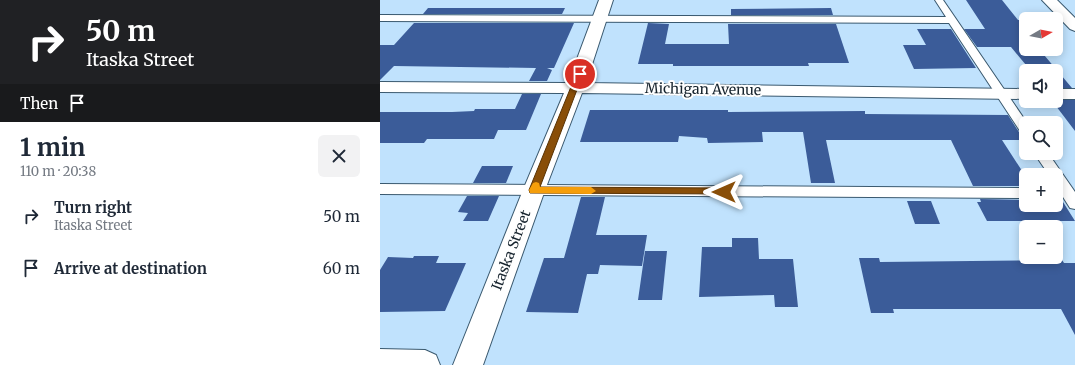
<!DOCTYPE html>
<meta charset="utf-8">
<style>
body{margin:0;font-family:Merriweather,serif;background:#f2f2f3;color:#1f2937;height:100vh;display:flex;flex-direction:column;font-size:15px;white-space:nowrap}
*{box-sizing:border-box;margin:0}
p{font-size:13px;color:#747a83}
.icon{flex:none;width:22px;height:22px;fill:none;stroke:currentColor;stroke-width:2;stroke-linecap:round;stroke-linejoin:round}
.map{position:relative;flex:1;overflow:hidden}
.drawer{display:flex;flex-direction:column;background:#fff;width:380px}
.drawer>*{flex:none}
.banner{background:#202124;color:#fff;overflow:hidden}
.needle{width:26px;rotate:81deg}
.tools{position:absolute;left:639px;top:12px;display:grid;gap:8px}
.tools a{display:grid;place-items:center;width:44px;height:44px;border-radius:6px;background:#fff;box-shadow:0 2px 10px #0003;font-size:20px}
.pin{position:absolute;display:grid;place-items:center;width:34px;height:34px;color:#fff;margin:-17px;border:2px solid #fff;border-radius:50%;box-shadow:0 1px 4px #0007}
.me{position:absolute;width:44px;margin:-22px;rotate:270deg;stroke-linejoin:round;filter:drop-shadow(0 0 3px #0008)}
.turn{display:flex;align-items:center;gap:14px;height:84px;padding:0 20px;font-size:18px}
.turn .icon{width:52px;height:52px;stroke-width:2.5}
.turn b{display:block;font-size:28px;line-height:34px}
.then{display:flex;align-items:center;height:38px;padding:0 20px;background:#0003;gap:8px;font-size:15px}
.round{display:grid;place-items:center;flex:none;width:42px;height:42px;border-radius:6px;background:#f2f2f3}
.overview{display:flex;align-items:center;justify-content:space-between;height:68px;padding:0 20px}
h1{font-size:24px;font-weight:700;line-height:30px}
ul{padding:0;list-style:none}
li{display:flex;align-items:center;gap:12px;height:52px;padding:0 20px}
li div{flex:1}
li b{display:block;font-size:15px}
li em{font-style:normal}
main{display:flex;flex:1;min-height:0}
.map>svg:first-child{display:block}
</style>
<main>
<section class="drawer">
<div class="banner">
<div class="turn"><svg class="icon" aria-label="right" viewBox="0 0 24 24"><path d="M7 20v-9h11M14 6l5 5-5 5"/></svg><div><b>50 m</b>Itaska Street</div></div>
<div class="then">Then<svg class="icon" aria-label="arrive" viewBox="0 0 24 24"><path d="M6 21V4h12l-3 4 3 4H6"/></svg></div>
</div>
<div class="overview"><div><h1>1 min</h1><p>110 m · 20:38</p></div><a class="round"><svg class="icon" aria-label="close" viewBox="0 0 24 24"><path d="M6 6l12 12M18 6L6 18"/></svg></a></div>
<ul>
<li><svg class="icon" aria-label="right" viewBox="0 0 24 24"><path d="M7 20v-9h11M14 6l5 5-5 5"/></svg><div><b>Turn right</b><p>Itaska Street</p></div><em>50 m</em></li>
<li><svg class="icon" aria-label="arrive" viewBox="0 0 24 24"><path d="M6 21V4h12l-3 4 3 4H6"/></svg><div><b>Arrive at destination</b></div><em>60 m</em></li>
</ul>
</section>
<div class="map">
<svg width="695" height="365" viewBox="0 0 695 365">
<rect width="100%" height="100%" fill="#c0e2fd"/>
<path fill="#3b5c99" d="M586,0H622L638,20H646V49H659L692,88H676V71H651L631,47H597L584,29H605Z
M48,8H185L182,14H43Z
M451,8L453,15H351V9Z
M34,23H194L174,68H167L172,70L167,81H149L156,68L14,66L0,80V45H14Z
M268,23L289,24L285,44H349L348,24H456L469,63H428L429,66H293V64H258Z
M537,29H571L596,68L534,69L523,45H546Z
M142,94H161L146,130H118L114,139H47L44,143H0V112H72L94,111L95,109H135Z
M695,100V131L676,106V100Z
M210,110H348V112L485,111V114L628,115L644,140H622L646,177V186H593L571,140H446L455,183H431L423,132H382L383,142L328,143L327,138L299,136L298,142H200Z
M102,166H133L126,183H93Z
M87,196H119L108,221H83L88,213L78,212Z
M201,197H225L216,235H267L262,266L220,265L218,274H207L198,313L146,312L164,258H184Z
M600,199L646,200V205H676V202H683L695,221H607L597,202H601Z
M527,201H551L560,224H535Z
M352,238H378L379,259H413L418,307H395L394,295L319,297L322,247H352Z
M265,251H287L282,300H258Z
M34,256H59L56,263H86L65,311L0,312V270L8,257L33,258Z
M479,258H499L500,262L682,260L684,263H695V335L681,309H513L514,313H491Z"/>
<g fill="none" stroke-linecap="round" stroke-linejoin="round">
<defs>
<path id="lane" d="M555,0H563L647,123L646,135L642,134L569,23L0,21V15L566,17Z
M654,153H668L695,192V209L690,208L676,186V175H669Z
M0,184L646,188V198L0,194Z"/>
<path id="street" d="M219,0H233L206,83L646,89V99L202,93L165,190L103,365H73L143,190L184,93L0,92V82L188,83Z
M662,0H677L695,18V31L690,29Z
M676,89H695V99H676Z
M0,349L45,350L56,355L60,365H0Z"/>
</defs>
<use href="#lane" stroke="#3a596f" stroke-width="2"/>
<use href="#street" stroke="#3a596f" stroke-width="2"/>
<use href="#lane" fill="#fff" fill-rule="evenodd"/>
<use href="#street" fill="#fff" fill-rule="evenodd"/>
</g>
<path fill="#894e08" stroke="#593305" d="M197,72H202L203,74L160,187L344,188L349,192L347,194L150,193L149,190Z"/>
<path fill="#f59e0b" d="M156,182L159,183L160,187H211L216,191L211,194L150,193L149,190L153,183Z"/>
<g text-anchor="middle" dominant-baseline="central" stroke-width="4" stroke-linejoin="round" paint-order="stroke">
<g font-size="14" fill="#16232d" stroke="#fefefe">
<text transform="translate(323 89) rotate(1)">Michigan Avenue</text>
<text transform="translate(131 250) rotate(-69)">Itaska Street</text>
</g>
</g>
</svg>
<div class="tools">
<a><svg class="needle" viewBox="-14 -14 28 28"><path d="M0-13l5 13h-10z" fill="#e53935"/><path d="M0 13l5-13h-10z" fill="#747a83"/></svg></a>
<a><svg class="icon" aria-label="sound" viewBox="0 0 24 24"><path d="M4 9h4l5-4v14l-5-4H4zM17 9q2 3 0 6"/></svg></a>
<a><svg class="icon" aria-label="search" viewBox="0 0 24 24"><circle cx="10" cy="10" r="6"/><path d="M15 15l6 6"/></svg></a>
<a>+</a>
<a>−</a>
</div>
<div class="pin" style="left:200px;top:74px;background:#d93025"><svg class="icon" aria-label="arrive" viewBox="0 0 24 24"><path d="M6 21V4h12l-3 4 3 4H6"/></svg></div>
<svg class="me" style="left:344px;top:192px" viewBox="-20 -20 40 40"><path d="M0-17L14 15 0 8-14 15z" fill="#894e08" stroke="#fff" stroke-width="4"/></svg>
</div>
</main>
